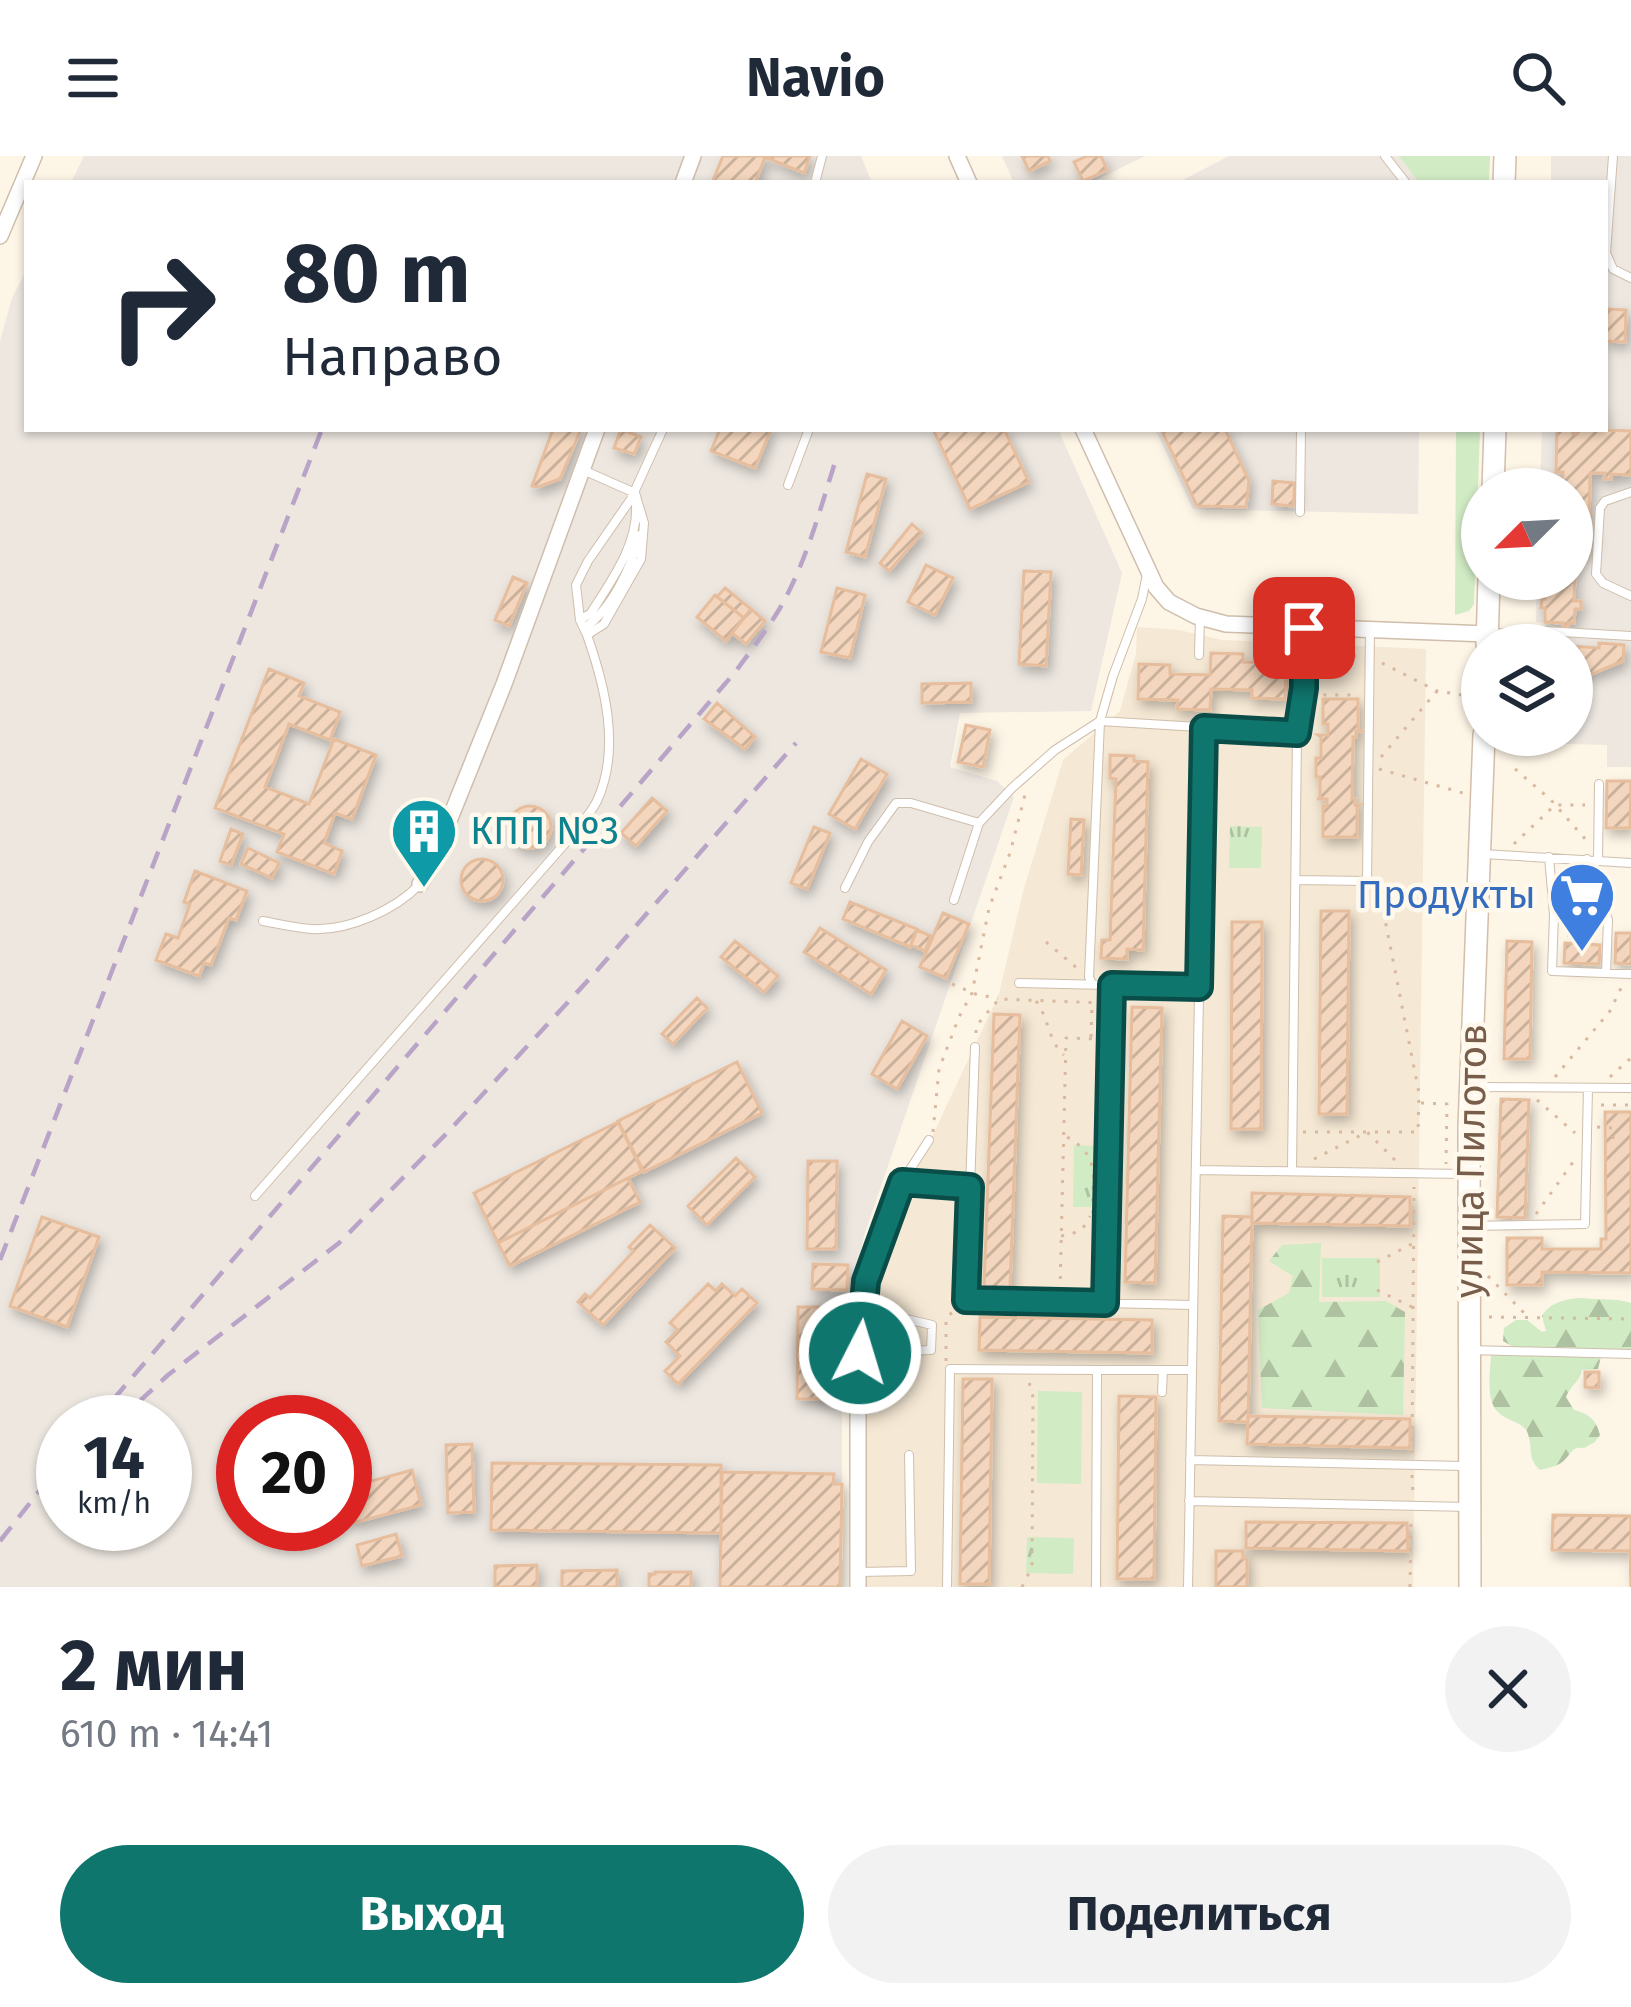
<!DOCTYPE html>
<html lang="ru">
<meta charset="utf-8">
<style>
body{margin:0;font-family:"Fira Sans",sans-serif;background:#f2f2f3;color:#1f2937;height:100vh;display:flex;flex-direction:column;font-size:45px;white-space:nowrap}
*{box-sizing:border-box;margin:0}
p{font-size:39px;color:#747a83}
.icon{flex:none;width:66px;height:66px;fill:none;stroke:currentColor;stroke-width:2;stroke-linecap:round;stroke-linejoin:round}
.map{position:relative;height:1431px;overflow:hidden}
.drawer{display:flex;flex-direction:column;background:#fff;flex:1}
.drawer>*{flex:none}
.guide{position:absolute;left:24px;top:24px;width:1584px;height:252px;border-radius:0px;box-shadow:0 3px 9px #0004;background:#fff;color:#1f2937;overflow:hidden}
.needle{width:78px;rotate:246deg}
.controls{position:absolute;left:1461px;top:312px;display:grid;gap:24px}
.controls a{display:grid;place-items:center;width:132px;height:132px;border-radius:50%;background:#fff;box-shadow:0 3px 9px #0004;font-size:60px}
.speed{position:absolute;left:36px;top:1239px;display:flex;gap:24px;font-size:60px;font-weight:700;text-align:center}
.speed>*{display:grid;place-content:center;width:156px;height:156px;border-radius:50%;background:#fff;box-shadow:0 3px 9px #0004;line-height:1}
.speed small{font-size:30px;font-weight:400}
.speed .limit{border:18px solid #d22;background:#fff;color:#111}
.pin{position:absolute;display:grid;place-items:center;width:102px;height:102px;color:#fff;margin:-51px;border-radius:24px;box-shadow:0 6px 18px #0006}
.me{position:absolute;width:132px;margin:-66px;rotate:5deg;stroke-linejoin:round;filter:drop-shadow(0 0 9px #0008)}
.turn{display:flex;align-items:center;gap:42px;height:252px;padding:0 60px;font-size:54px}
.turn .icon{width:156px;height:156px;stroke-width:2.5}
.turn b{display:block;font-size:84px;line-height:102px}
.round{display:grid;place-items:center;flex:none;width:126px;height:126px;border-radius:63px;background:#f2f2f3}
.head{display:flex;align-items:center;justify-content:space-between;height:204px;padding:0 60px}
h1{font-size:72px;font-weight:700;line-height:90px}
.button{display:flex;gap:24px;margin-top:auto;padding:24px 60px}
.button a{flex:1;height:138px;border-radius:72px;background:#0f766e;color:#fff;font-size:48px;font-weight:700;line-height:138px;text-align:center}
.button a+a{background:#f2f2f3;color:#1f2937}
header{display:flex;justify-content:space-between;align-items:center;height:156px;padding:0 60px;background:#fff;font-size:54px;font-weight:700}
.map>svg:first-child{display:block}
</style>
<header><svg class="icon" aria-label="menu" viewBox="0 0 24 24"><path d="M4 6h16M4 12h16M4 18h16"/></svg>Navio<svg class="icon" aria-label="search" viewBox="0 0 24 24"><circle cx="10" cy="10" r="6"/><path d="M15 15l6 6"/></svg></header>
<div class="map">
<svg width="1631" height="1431" viewBox="0 0 1631 1431">
<defs>
<pattern id="forest-firs" width="22" height="20" patternUnits="userSpaceOnUse" patternTransform="scale(3)"><rect width="22" height="20" fill="#d1ebc4"/><path d="M5 1l3.5 6h-7zM16 11l3.5 6h-7z" fill="#aec2a1"/></pattern>
<pattern id="park-tufts" width="24" height="20" patternUnits="userSpaceOnUse" patternTransform="scale(3)"><rect width="24" height="20" fill="#d1ebc4"/><path d="M3 7l-1-3M5 7V3M7 7l1-3M15 17l-1-3M17 17v-4M19 17l1-3" fill="none" stroke="#aec2a1"/></pattern>
<pattern id="building-hatch" width="6" height="6" patternUnits="userSpaceOnUse" patternTransform="scale(3)"><rect width="6" height="6" fill="#f3d6bd"/><path d="M-1 1l2-2M0 6l6-6M5 7l2-2" fill="none" stroke="#cab19c"/></pattern>
<filter id="shadow"><feDropShadow dx="3.5" dy="6" stdDeviation="6" flood-color="#0004"/></filter>
</defs>
<rect width="100%" height="100%" fill="#fdf5e6"/>
<path fill="#f5e8d4" d="M1137,471L1179,474L1222,484L1426,493L1413,1431H864L862,1216L873,1118L909,1030L999,838L1023,736L1063,604L1120,555L1136,498Z"/>
<path fill="#ede7e0" fill-rule="evenodd" d="M84,0H861L872,27H71Z
M1002,0H1145L1090,27H1014Z
M1229,0H1399L1419,27H1177Z
M1551,0H1631V611H1607V589L1531,587L1532,579H1572V489H1536L1537,480H1544L1545,467L1536,466L1537,423H1572V333H1540L1542,274L1605,273V27H1551Z
M27,113V273H1058L1122,417L1091,555L960,557L950,611L997,625L1014,641L864,1080L842,1182V1431H0V185L12,142ZM63,1266H165V1368H63ZM243,1266H345V1368H243Z
M1155,273H1419L1418,358L1193,353Z"/>
<path fill="#d1ebc4" d="M1399,0H1490L1489,27H1419Z
M1456,273H1480L1474,448L1469,455L1455,459Z
M1038,1235L1082,1236L1081,1328L1037,1327Z"/>
<path fill="url(#forest-firs)" d="M1321,1087L1319,1146L1386,1145L1405,1156L1403,1259L1262,1252L1258,1154L1289,1137L1293,1120L1269,1105L1282,1089Z
M1581,1142C1596,1144 1619,1142 1631,1147V1195L1515,1192L1503,1185L1504,1172L1516,1164H1527L1542,1176L1546,1175L1542,1160C1550,1146 1566,1143 1581,1142Z
M1491,1196L1601,1201L1598,1213L1582,1214C1580,1225 1570,1230 1566,1241L1574,1254C1589,1258 1596,1263 1600,1279L1595,1286L1584,1292C1570,1290 1571,1300 1561,1307C1555,1311 1547,1312 1540,1314C1527,1302 1533,1294 1528,1278C1524,1265 1506,1266 1497,1255C1485,1242 1491,1213 1491,1196Z"/>
<path fill="url(#park-tufts)" d="M1230,670L1262,671L1261,712H1229Z
M1074,989L1099,990L1098,1051H1073Z
M1322,1102H1380V1141H1322Z
M1027,1381L1074,1382L1073,1418L1026,1417Z"/>
<path fill="url(#building-hatch)" stroke="#e6bd9d" stroke-width="3" filter="url(#shadow)" d="M723,0H762L765,1L755,27H712Z
M762,0H810L804,17Z
M1022,0H1048L1050,5L1029,15Z
M1087,0H1101L1107,14L1083,25L1074,6Z
M1607,153L1626,154L1625,186L1606,185Z
M1605,250L1606,274L1631,275V319L1611,318V323H1604L1605,317H1590L1589,377H1593V383H1589L1588,397H1572V333H1562L1563,316H1556L1557,274H1573V278H1577V273H1605Z
M553,273H581L560,323L538,331L532,330Z
M621,273L641,281L634,298L614,292Z
M720,273H771L755,312L711,295Z
M933,273H1004L1029,326L970,353Z
M1161,273H1225L1249,325L1246,351L1197,350Z
M867,318L886,323L865,401L846,396Z
M1273,325L1295,327L1293,350L1272,348Z
M912,368L922,377L889,415L880,407Z
M1572,397H1576L1574,445H1581V453H1575L1574,467H1568V470H1563V467L1545,466V452H1541L1542,443H1545V423H1572Z
M926,409L953,422L935,459L908,446Z
M1024,415L1051,416L1046,510L1019,508Z
M513,421L527,427L509,470L495,464Z
M725,432L751,453L744,462L717,441Z
M837,432L865,439L850,502L821,496Z
M715,439L744,462L726,485L697,461Z
M751,453L765,465L746,488L732,477Z
M1599,487L1624,489L1623,505L1592,518L1572,516V490L1599,492Z
M1211,497L1243,498V506L1286,507L1285,543L1252,542V534L1211,533L1210,554L1177,553L1178,544L1138,543L1139,508L1170,509V518L1210,519Z
M269,513L304,527L299,540L340,556L330,584L289,568L265,631L309,648L334,583L376,599L352,663L335,657L324,687L342,695L334,718L277,696L284,678L215,652Z
M971,527V546L922,547V528Z
M1323,543H1358V573L1361,575H1356V581H1353L1352,643H1355V649H1360L1357,651V681H1323V650H1327V643H1317L1320,642V621H1316V602H1321V581L1318,579H1328V568H1323Z
M717,547L755,581L745,593L704,563Z
M966,569L990,574L983,611L958,606Z
M1110,599L1134,600V605L1148,606L1143,794L1127,793V803L1101,802L1102,784H1110L1116,623L1110,622Z
M861,603L887,618L855,673L829,658Z
M1607,625H1631L1630,672H1606Z
M652,642L667,655L636,690L621,677Z
M509 671a21 21 0 1 1 42 0a21 21 0 1 1-42 0Z
M1071,663L1084,664L1081,719L1068,718Z
M814,671L830,677L807,733L791,727Z
M231,673L243,678L231,709L220,705Z
M248,692L279,707L272,722L241,708Z
M461 724a21 21 0 1 1 42 0a21 21 0 1 1-42 0Z
M195,715L247,735L236,764L229,762L211,809L204,807L199,820L156,804L166,778L178,782L190,748L184,746Z
M850,746L917,773L910,791L843,763Z
M1321,755H1349L1347,958H1319Z
M943,757L969,768L946,822L920,811Z
M1232,766H1262L1261,973H1231Z
M820,772L886,814L871,838L804,796Z
M917,774L931,780L925,795L911,789Z
M1616,777H1631V808L1615,807Z
M735,785L778,820L764,836L721,801Z
M1507,785L1532,786L1530,903H1504Z
M1565,787L1600,789L1599,808L1564,807Z
M697,842L707,852L673,888L662,878Z
M1132,851L1162,852L1155,1127L1125,1126Z
M994,858L1020,859L1010,1132L984,1131Z
M902,865L927,880L897,933L872,918Z
M737,906L762,957L644,1016L618,965Z
M1501,943L1529,944L1525,1062L1497,1061Z
M1605,956H1631V1117L1542,1116V1129H1507V1082H1542V1093H1601V1083H1606Z
M618,966L642,1015L498,1087L474,1037Z
M736,1002L755,1021L707,1069L688,1050Z
M808,1005H837L836,1093H807Z
M628,1022L640,1046L510,1110L498,1087Z
M1252,1037L1410,1041V1070L1252,1067Z
M1223,1060L1252,1061L1248,1266L1219,1265Z
M42,1061L99,1081L67,1171L10,1150Z
M650,1069L675,1092L603,1169L578,1146L585,1138L590,1142L634,1095L629,1091Z
M813,1108L848,1109L847,1134L812,1133Z
M708,1128L716,1135L722,1128L735,1140L742,1133L757,1147L678,1228L665,1215L680,1200L666,1186L678,1174L670,1167Z
M798,1151H833L832,1243H797Z
M980,1161L1152,1164V1197L979,1194Z
M1585,1216H1599V1232L1585,1231Z
M963,1223H992L989,1428H960Z
M1119,1240L1156,1241L1154,1423H1117Z
M1248,1260L1410,1263V1292L1247,1288Z
M472,1288L474,1356L448,1357L446,1289Z
M492,1307L721,1309V1377L491,1374Z
M412,1314L421,1349L353,1367L345,1332Z
M722,1316L834,1318L833,1328H842L840,1431H720Z
M1553,1359L1631,1360V1431L1630,1395L1552,1394Z
M1246,1366L1407,1367L1408,1395L1246,1392Z
M396,1378L402,1400L362,1410L357,1389Z
M1216,1395H1243V1403H1247V1431H1216Z
M537,1409V1431H495V1410Z
M617,1414V1431H562V1415Z
M655,1416H691V1431H649V1418H655Z"/>
<g fill="none" stroke-linecap="round" stroke-linejoin="round">
<defs>
<path id="lane" d="M1385,0L1406,27
M1613,0L1606,97L1613,113L1631,122
M815,27L822,0
M583,314L635,337
M788,329L809,273
M1631,336L1605,345L1600,352L1596,418L1603,427L1631,440
M635,337L644,367L641,403L604,468L587,479L580,464L576,429L588,405L631,343L663,273
M1300,356L1301,273
M580,464L591,457C611,425 638,389 636,350
M584,472C612,454 631,411 640,379
M1489,478L1544,475L1631,480
M1199,499L1200,461
M1483,698L1631,707
M1549,701L1554,759L1552,815L1631,818
M1587,703L1608,764L1606,817
M1598,704L1599,628
M1296,724L1367,725L1370,474
M845,732L868,686L896,647H911L979,667
M954,744L979,667L1012,632L1055,594L1100,565L1297,577
M263,765C279,768 296,772 312,773C348,775 395,754 419,729
M1019,827L1199,831
M1092,828L1089,821L1100,565L1113,520L1142,443L1147,418
M975,891L966,1144L1193,1149
M1472,931L1631,932
M1196,1014L1464,1018
M1292,1014L1297,577L1304,533V472
M902,1026L970,1032
M255,1040L569,683C578,671 590,659 597,645C621,593 605,530 587,479
M1470,1070L1585,1068L1588,932
M1105,1147L1112,829
M1470,1194L1631,1198
M860,1197L931,1194L932,1169L863,1153
M858,1214L866,1125L902,1026L929,984
M1162,1236L1163,1214
M1190,1304L1464,1310
M1189,1345L1469,1351
M859,1416L911,1415L909,1299
M947,1431L950,1213L1097,1214
M1096,1431L1097,1214H1192
M1188,1431L1204,572"/>
<path id="street" d="M957,0L969,27
M683,27L693,0
M0,80L34,0
M1083,273L1156,431L1169,446L1196,460L1226,468L1487,478
M420,728L430,712L504,528L597,273
M858,1216V1431"/>
<path id="secondary" d="M1504,27L1505,0
M1493,333L1495,273
M1487,489L1489,423
M1470,1431L1469,972L1484,579"/>
</defs>
<use href="#lane" stroke="#cfbeac" stroke-width="10"/>
<use href="#street" stroke="#cfbeac" stroke-width="18"/>
<use href="#secondary" stroke="#d2bea9" stroke-width="24"/>
<path stroke="#d8b9a0" stroke-width="3" stroke-dasharray="3 9" stroke-linecap="butt" d="M1273,486L1293,490
M1318,498L1356,500
M1382,507L1437,535L1475,541
M1312,543L1324,539H1355
M1381,601L1437,535
M1379,613L1463,637
M1515,613L1551,644L1587,685
M1514,688L1555,649H1585
M1567,779L1593,780
M1046,786L1078,813
M952,828L978,839L998,842
M1036,845C1049,862 1048,885 1064,899
M976,877V870L999,843L1102,847
M1091,881L1092,848
M1555,921L1610,855L1623,828
M1610,921L1631,902
M1537,944L1575,977
M1421,947L1447,948L1446,1008
M1601,949H1631
M1597,971L1613,972V984
M933,976L939,913L959,861L972,837L989,752L1010,697L1026,635
M1303,976H1418L1419,937L1380,738L1369,737
M1067,981C1109,1004 1086,1035 1095,1073
M1314,1003L1367,976L1398,1007
M1536,1058L1576,1002
M1061,1080C1075,1078 1085,1074 1090,1060
M1377,1106L1412,1088
M1488,1120L1528,1161
M1377,1134L1412,1151
M1060,1135L1066,882L1097,883
M1489,1161L1631,1163
M946,1205V1162L956,1153
M1412,1297L1414,1031
M1412,1319L1413,1339
M1022,1431L1032,1411L1033,1241L1029,1226
M1410,1431L1411,1361"/>
<use href="#lane" stroke="#fff" stroke-width="8"/>
<use href="#street" stroke="#fff" stroke-width="15"/>
<use href="#secondary" stroke="#fff" stroke-width="21"/>
<path stroke="#b9a4c7" stroke-width="4.5" stroke-dasharray="18 12" stroke-linecap="butt" d="M0,1104L322,273
M94,1266L736,515C751,494 767,474 780,452C807,405 821,350 837,300
M117,1266L168,1219L339,1087L447,977L593,819L796,587
M0,1385L63,1305"/>
</g>
<g fill="none" stroke-linecap="round" stroke-linejoin="round">
<defs>
<path id="route" d="M860,1197L866,1125L902,1026L970,1031L966,1144L1105,1147L1112,829L1199,831L1204,572L1297,577L1304,532V472"/>
</defs>
<use href="#route" stroke="#0a4d48" stroke-width="30"/>
<use href="#route" stroke="#0f766e" stroke-width="21"/>
</g>
<defs>
<symbol id="building-pin" viewBox="-11 -11 22 30"><path d="M0 17L-7.5 6A9.5 9.5 0 1 1 7.5 6Z" fill="#0f9aa8" stroke="#fff9ed"/><path d="M-4-6H4V6H1V3H-1V6H-4ZM-2.5-4.3h1.7v1.8h-1.7ZM.8-4.3h1.7v1.8H.8ZM-2.5-1h1.7V.8h-1.7ZM.8-1h1.7V.8H.8Z" fill="#fff"/></symbol>
<symbol id="supermarket-pin" viewBox="-11 -11 22 30"><path d="M0 17L-7.5 6A9.5 9.5 0 1 1 7.5 6Z" fill="#3f7fe0" stroke="#fff9ed"/><path d="M-6-5.5h2.5l.6 2H6L4.5 2H-2.5L-4.4-4H-6ZM-1.5 3.2a1.3 1.3 0 1 0 .1 0ZM3 3.2a1.3 1.3 0 1 0 .1 0Z" fill="#fff"/></symbol>
</defs>
<g fill-rule="evenodd">
<use href="#building-pin" x="386" y="637" width="76" height="104"/>
<use href="#supermarket-pin" x="1544" y="701" width="76" height="104"/>
</g>
<g text-anchor="middle" dominant-baseline="central" stroke-width="9" stroke-linejoin="round" paint-order="stroke">
<g font-size="39" fill="#0d838f" stroke="#fff9ed" text-anchor="start">
<text x="470" y="675">КПП №3</text>
</g>
<g font-size="39" fill="#366cbe" stroke="#fff9ed" text-anchor="end">
<text x="1536" y="739">Продукты</text>
</g>
<g font-size="39" fill="#775d4a" stroke="#fff9ed">
<text transform="translate(1471 1005) rotate(-89)">улица Пилотов</text>
</g>
</g>
</svg>
<div class="controls">
<a><svg class="needle" viewBox="-14 -14 28 28"><path d="M0-13l5 13h-10z" fill="#e53935"/><path d="M0 13l5-13h-10z" fill="#747a83"/></svg></a>
<a><svg class="icon" aria-label="layers" viewBox="0 0 24 24"><path d="M12 4l9 5-9 5-9-5zM3 14l9 5 9-5"/></svg></a>
</div>
<div class="speed"><div>14<small>km/h</small></div><div class="limit">20</div></div>
<div class="pin" style="left:1304px;top:472px;background:#d93025"><svg class="icon" aria-label="arrive" viewBox="0 0 24 24"><path d="M6 21V4h12l-3 4 3 4H6"/></svg></div>
<svg class="me" style="left:860px;top:1197px" viewBox="-20 -20 40 40"><circle r="17" fill="#0f766e" stroke="#fff" stroke-width="3"/><path d="M0-11L8 9 0 5-8 9z" fill="#fff"/></svg>
<div class="guide">
<div class="turn"><svg class="icon" aria-label="right" viewBox="0 0 24 24"><path d="M7 20v-9h11M14 6l5 5-5 5"/></svg><div><b>80 m</b>Направо</div></div>
</div>
</div>
<section class="drawer">
<div class="head"><div><h1>2 мин</h1><p>610 m · 14:41</p></div><a class="round"><svg class="icon" aria-label="close" viewBox="0 0 24 24"><path d="M6 6l12 12M18 6L6 18"/></svg></a></div>
<div class="button"><a>Выход</a><a>Поделиться</a></div>
</section>
